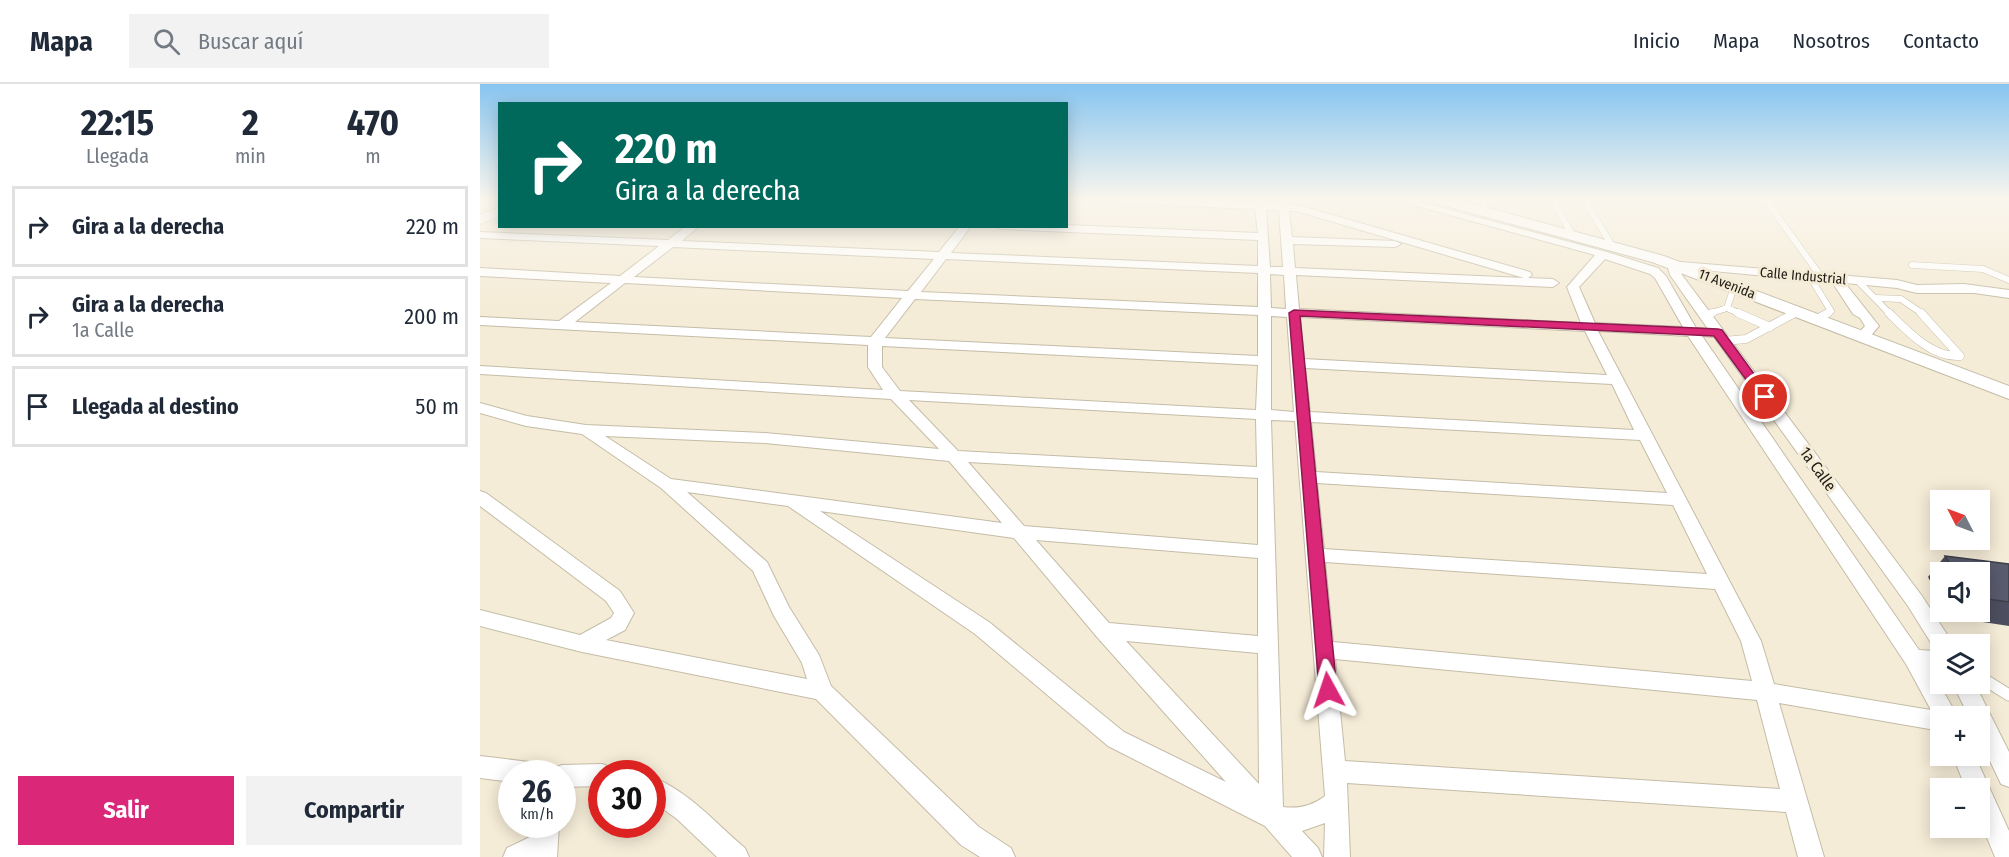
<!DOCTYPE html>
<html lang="es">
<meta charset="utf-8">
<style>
body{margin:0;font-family:"Fira Sans Condensed",sans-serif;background:#f2f2f3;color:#1f2937;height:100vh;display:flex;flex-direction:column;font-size:22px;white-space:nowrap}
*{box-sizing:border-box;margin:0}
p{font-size:20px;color:#747a83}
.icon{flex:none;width:33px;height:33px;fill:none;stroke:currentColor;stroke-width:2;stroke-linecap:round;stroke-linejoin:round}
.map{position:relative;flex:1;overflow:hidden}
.side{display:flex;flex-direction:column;background:#fff;width:480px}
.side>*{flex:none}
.guide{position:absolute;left:18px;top:18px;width:570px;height:126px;border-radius:0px;box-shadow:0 3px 15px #0003;background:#00695c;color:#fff;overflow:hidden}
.needle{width:39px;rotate:312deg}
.tools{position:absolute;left:1450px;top:406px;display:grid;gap:12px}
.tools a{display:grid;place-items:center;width:60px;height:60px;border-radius:0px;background:#fff;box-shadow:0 3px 15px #0003;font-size:30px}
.speed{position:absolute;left:18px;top:676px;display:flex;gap:12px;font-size:30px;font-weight:700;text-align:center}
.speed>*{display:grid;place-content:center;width:78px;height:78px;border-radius:50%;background:#fff;box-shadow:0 3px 15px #0003;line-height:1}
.speed small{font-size:15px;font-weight:400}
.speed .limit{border:9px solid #d22;background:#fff;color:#111}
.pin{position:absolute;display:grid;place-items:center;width:51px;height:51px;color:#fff;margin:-26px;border:3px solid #fff;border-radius:50%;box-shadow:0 2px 6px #0007}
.me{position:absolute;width:66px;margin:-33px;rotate:355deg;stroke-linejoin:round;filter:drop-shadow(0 0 4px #0008)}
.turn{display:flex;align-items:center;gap:21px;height:126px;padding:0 18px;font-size:27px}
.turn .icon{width:78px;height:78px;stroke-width:2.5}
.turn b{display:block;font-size:42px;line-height:51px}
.eta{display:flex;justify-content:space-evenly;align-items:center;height:102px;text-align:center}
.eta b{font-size:36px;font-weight:700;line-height:42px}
.cta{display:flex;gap:12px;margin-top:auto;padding:12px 18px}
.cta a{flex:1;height:69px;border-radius:0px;background:#db2777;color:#fff;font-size:24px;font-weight:700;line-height:69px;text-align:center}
.cta a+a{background:#f2f2f3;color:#1f2937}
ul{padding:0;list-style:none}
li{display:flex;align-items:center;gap:18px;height:81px;margin:0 12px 9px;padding:0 6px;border:3px solid #e0e1e3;border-radius:0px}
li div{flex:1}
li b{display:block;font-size:22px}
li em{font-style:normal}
header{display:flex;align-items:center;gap:36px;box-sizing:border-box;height:84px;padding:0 30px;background:#fff;border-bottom:2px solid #e0e1e3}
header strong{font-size:28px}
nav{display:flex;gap:33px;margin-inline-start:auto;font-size:21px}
.search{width:420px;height:54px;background:#f2f2f3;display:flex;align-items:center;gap:15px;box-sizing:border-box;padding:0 21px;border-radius:0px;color:#747a83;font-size:22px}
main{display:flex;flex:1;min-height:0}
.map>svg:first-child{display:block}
</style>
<header>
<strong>Mapa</strong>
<div class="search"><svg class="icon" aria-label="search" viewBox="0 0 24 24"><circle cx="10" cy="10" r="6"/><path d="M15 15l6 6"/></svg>Buscar aquí</div>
<nav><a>Inicio</a><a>Mapa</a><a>Nosotros</a><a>Contacto</a></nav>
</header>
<main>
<section class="side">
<div class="eta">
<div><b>22:15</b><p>Llegada</p></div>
<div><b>2</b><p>min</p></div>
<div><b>470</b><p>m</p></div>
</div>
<ul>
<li><svg class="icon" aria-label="right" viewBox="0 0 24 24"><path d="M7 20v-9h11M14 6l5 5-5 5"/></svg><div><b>Gira a la derecha</b></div><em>220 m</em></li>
<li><svg class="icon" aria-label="right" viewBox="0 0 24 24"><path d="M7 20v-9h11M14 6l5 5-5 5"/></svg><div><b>Gira a la derecha</b><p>1a Calle</p></div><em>200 m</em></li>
<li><svg class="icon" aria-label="arrive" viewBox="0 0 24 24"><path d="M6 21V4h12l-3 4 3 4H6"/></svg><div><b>Llegada al destino</b></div><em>50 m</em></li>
</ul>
<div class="cta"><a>Salir</a><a>Compartir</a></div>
</section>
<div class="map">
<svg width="1529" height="773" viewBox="0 0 1529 773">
<rect width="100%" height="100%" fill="#f5ecd7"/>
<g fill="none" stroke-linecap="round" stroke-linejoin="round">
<defs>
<path id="service-far2" d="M1072,115L1091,149
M1104,115L1131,160
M1285,115L1342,194
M1003,126L1005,115
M1432,181L1503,185L1529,196
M1330,193L1351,227L1345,230
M1378,197L1410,230
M1396,214L1421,215L1443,230
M1247,224L1254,203
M1228,230L1247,224L1261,230
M1312,230L1318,227"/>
<path id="service-far1" d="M1258,229L1290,243
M1409,229C1427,247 1452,274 1480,272L1441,229
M1225,231L1232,229
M1337,235L1348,229
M1244,257L1266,255L1315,229"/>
<path id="service" d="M1500,593L1529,611"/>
<path id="minor" d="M608,115H688L776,119L777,115H787L786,119L798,120V115H808L809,120L821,122L1050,188L1052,191L1048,194L1073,195L1079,199L1073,203L816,191L819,225L1101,239L1087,203L1115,171L911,115H929L1127,168L1178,184L1186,192L1216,244L1228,245L1190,191L1187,180L1189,177L1417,196L1437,201L1484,200L1529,206V214L1494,209H1437L1417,204L1365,199L1399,242L1388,255L1383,256L1376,252L1385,242L1380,234L1373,230L1352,198L1200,184L1202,191L1442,512L1470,555L1473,561H1461V585L1450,584L1478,633H1461V647L1299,619L1344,773H1318L1306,728L867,699L870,773H844L845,739L822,747L838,764L842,773H812L785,742L628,662L495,550L308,422L207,408L287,478L309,523L339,571L351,602L499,743L531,764L535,773H500L481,761L336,615L102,568L0,542V526L100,551L131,534L134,529L126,517L0,422V407L6,409L140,507L154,529L145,546L126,556L327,595L322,579L294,532L273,487L181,404L102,350L46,342L0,329V319L47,332L106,341L285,349L459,365L411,315L0,290V282L403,306L388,283V261L0,241V233L79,237L131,199L0,192V184L140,192L179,162L0,154V148L188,156L206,142H219L202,157L459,168L480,142H491L471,169L778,182V156L520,145L515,142L586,141L778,149L775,125L613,118ZM786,126H799L803,183H790ZM809,127H816L1044,194L815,184L813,160L915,163L921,160L915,157L812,153ZM193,163L454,175L428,207L154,193ZM466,175L778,189V223L441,208ZM1125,175L1170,190L1175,194L1203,243L1115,239L1099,203ZM790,190L804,191L806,225L791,224ZM145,199L422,214L391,253L95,238ZM435,215L778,231V272L405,254ZM791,232L807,233L814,328L791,326ZM820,233L1105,247L1127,291L824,275ZM1118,247L1208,252L1426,580L1451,626L1294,600L1281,557ZM1222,252L1234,253L1428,522L1456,567L1439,566ZM402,262L778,281L776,326L420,307L402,283ZM825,284L1132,300L1154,346L830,328ZM429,316L776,335L777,383L478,367ZM791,336L815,337L845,712C832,722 819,725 803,723ZM831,338L1160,356L1187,409L836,388ZM125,352L285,359L469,377L522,439L191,395ZM488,378L778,394V461L544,442ZM837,399L1193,421L1227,490L844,465ZM340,427L534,454L617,553L746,698L644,648L509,538ZM556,456L778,474V552L629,539ZM845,478L1235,505L1261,557L1272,597L853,558ZM646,557L778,569L779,700ZM855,575L1277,616L1300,705L865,677Z
M1473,600H1495L1529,668V703L1521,700L1500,656V633H1489Z
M0,672L58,679L66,682L70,690H32V698L0,694Z
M1473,672H1495L1529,747V773H1515L1500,737V705H1486Z
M122,680L130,683L133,690H122V702L82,703V690H71L74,684L82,681Z
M172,693C210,708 235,739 265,764L269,773H237L197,735L172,717Z
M55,741H79L77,773H23L27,764L54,751Z"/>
<path id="tertiary" d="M20,123V132L0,140V131Z"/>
<path id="secondary" d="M950,115H975L1184,172L1529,302V315L1172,178L952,118Z"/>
</defs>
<use href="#service-far2" stroke="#c4bca7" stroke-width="7"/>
<use href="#service-far1" stroke="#c4bca7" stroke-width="9"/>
<use href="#service" stroke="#c4bca7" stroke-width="13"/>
<use href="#minor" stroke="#c4bca7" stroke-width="2"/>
<use href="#tertiary" stroke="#c4bca7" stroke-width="1"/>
<use href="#secondary" stroke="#c4bca7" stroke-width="2"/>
<use href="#service-far2" stroke="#fff" stroke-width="6"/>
<use href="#service-far1" stroke="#fff" stroke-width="8"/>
<use href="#service" stroke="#fff" stroke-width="11"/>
<use href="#minor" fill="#fff" fill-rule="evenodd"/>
<use href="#tertiary" fill="#fff" fill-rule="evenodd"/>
<use href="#secondary" fill="#fff" fill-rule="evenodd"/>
</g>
<path fill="#4d4e5f" d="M1465,472L1529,480V542L1470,533L1467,528H1500V489H1461V517L1448,493Z"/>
<path fill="#595b6e" stroke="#3e404d" stroke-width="1.5" d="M1465,472L1529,480V518L1500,514V489H1475Z"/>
<linearGradient id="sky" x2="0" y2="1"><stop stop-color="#87c5f0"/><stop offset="0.52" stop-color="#faf6ed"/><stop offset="1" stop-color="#faf6ed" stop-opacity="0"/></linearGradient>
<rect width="1529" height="223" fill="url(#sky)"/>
<path fill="#db2777" stroke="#8e194d" stroke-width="1.5" d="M814,226L1238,245L1242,246L1291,313L1285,317L1281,316L1234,252L820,232L857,606L854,612L848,614L842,612L839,606L809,229Z"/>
<g text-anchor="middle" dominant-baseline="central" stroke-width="6" stroke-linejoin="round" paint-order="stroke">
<g font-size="14" fill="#1f1c14" stroke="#f5ecd7">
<text transform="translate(1323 192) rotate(5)">Calle Industrial</text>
<text transform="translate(1247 200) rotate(21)">11 Avenida</text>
</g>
<g font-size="16" fill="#1f1c14" stroke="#f5ecd7">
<text transform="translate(1338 385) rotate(54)">1a Calle</text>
</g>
</g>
</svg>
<div class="tools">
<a><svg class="needle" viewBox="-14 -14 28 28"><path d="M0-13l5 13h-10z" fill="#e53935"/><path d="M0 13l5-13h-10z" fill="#747a83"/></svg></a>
<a><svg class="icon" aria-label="sound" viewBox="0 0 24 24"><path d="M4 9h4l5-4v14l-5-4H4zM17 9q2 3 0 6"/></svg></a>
<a><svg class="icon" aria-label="layers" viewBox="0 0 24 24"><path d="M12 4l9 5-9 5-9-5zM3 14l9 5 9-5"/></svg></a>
<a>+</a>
<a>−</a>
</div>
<div class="speed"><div>26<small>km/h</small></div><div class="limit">30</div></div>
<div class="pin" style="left:1285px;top:313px;background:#d93025"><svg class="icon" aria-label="arrive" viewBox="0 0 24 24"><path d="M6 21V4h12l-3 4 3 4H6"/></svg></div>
<svg class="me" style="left:848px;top:606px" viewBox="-20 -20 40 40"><path d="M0-17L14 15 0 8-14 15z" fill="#db2777" stroke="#fff" stroke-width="4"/></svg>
<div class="guide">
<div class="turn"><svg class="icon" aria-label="right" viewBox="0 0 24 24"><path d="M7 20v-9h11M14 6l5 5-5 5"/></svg><div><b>220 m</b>Gira a la derecha</div></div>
</div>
</div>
</main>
